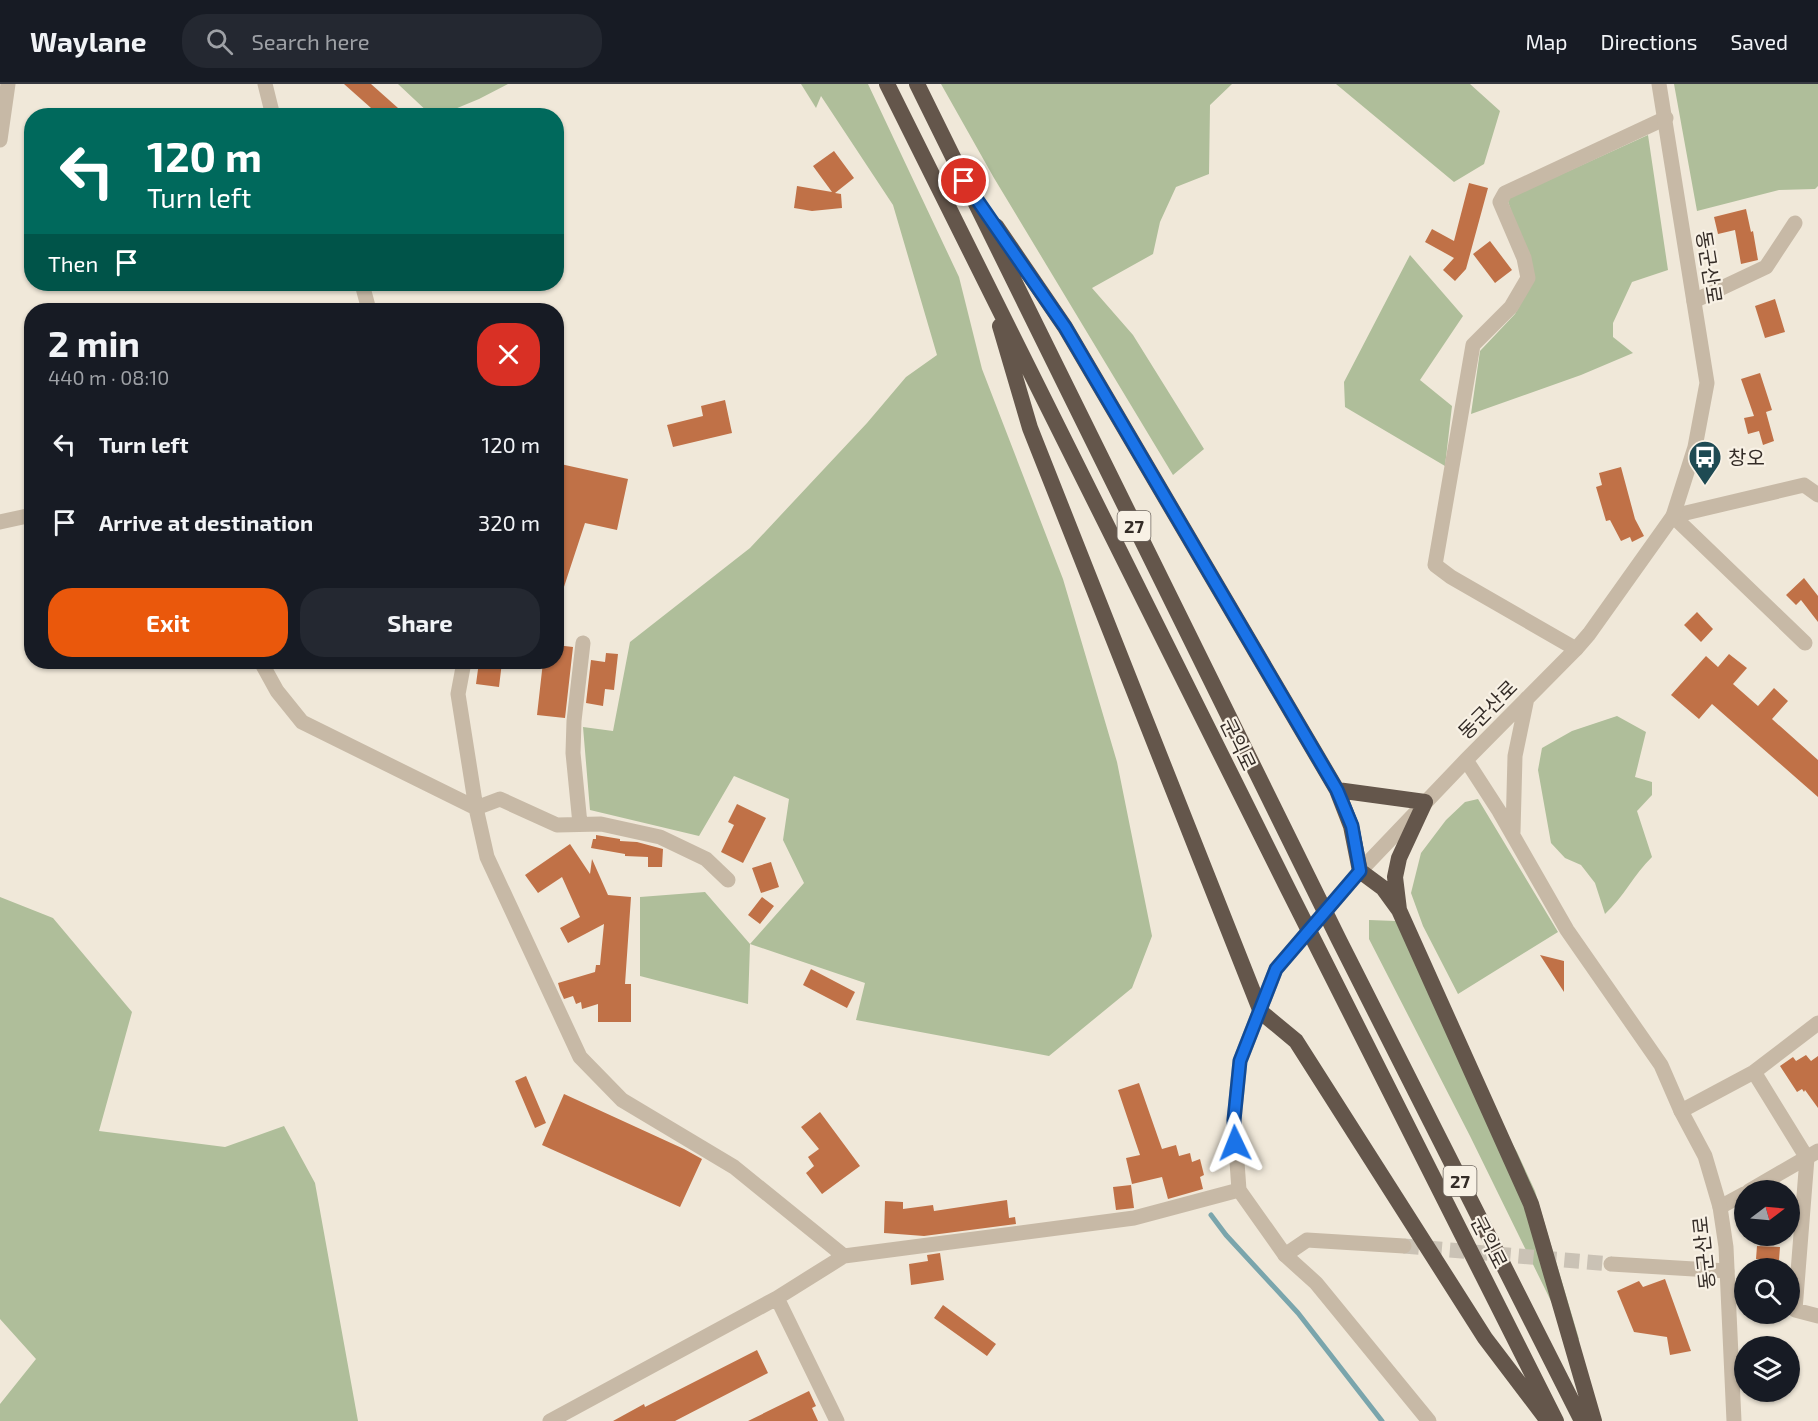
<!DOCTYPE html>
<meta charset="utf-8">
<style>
body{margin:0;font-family:"Exo 2","Noto Sans KR",sans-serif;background:#242831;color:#f1f3f6;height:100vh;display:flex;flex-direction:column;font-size:22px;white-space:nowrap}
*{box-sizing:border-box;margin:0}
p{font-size:20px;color:#9ea1a6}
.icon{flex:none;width:33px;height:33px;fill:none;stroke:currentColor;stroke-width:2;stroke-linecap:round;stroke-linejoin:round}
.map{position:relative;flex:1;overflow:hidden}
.details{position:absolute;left:24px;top:219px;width:540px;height:366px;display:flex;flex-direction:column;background:#171b24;border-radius:24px;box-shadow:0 2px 4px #0004}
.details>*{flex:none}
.hud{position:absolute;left:24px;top:24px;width:540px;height:183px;border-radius:24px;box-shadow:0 2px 4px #0004;background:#00695c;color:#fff;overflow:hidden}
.needle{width:39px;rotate:74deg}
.controls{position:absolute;left:1734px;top:1096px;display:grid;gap:12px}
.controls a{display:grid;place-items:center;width:66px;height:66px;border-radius:50%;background:#171b24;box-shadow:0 2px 4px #0004;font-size:30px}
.pin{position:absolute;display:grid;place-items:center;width:51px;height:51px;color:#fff;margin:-26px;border:3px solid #fff;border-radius:50%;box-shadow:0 2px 6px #0007}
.me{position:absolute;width:66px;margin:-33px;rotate:358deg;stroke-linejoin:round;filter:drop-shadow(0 0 4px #0008)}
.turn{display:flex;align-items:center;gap:21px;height:126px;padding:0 24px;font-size:27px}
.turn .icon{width:78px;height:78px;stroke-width:2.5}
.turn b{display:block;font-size:42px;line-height:51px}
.then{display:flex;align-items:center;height:57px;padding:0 24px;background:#0003;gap:12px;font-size:22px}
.round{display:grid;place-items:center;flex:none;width:63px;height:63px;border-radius:24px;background:#242831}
.head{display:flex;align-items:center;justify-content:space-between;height:102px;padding:0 24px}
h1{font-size:36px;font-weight:700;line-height:45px}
.action{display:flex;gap:12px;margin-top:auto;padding:12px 24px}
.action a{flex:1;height:69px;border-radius:24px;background:#ea580c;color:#fff;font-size:24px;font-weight:700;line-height:69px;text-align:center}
.action a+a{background:#242831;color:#f1f3f6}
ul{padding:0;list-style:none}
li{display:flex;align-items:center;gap:18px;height:78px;padding:0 24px}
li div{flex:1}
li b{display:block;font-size:22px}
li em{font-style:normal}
header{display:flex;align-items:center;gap:36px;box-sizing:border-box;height:84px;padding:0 30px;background:#171b24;border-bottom:2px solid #363941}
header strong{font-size:28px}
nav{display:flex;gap:33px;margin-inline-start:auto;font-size:21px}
.search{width:420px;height:54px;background:#242831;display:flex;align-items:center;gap:15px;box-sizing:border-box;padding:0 21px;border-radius:24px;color:#9ea1a6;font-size:22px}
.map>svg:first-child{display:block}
</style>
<header>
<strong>Waylane</strong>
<div class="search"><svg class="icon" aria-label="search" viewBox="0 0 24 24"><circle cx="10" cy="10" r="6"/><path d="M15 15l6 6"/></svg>Search here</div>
<nav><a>Map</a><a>Directions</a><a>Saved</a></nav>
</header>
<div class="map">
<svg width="1818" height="1337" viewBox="0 0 1818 1337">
<rect width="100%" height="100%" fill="#f0e8d9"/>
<path fill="#afbe9a" d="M398,0H508L479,15L438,32L431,31Z
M801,0H868L959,193L982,285L1063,495L1117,678L1152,852L1132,904L1049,972L856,936L865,899L750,860L748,920L640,892V813L705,808L750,860L804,799L783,756L789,715L734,692L699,752L590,726L583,643L613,647L630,558L750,464L867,339L906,293L937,271L893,121L821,12L816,24Z
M941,0H1232L1210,21L1209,90L1176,103L1160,138L1153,170L1092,204L1133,251L1204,365L1173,391L994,94Z
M1336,0H1470L1500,27L1484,80L1454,98Z
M1674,0H1818V102L1815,105L1779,106L1697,127Z
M1648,51L1668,186L1632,198L1613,239V253L1633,269L1581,291L1471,330L1480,267L1515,230L1535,194L1507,115Z
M1410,171L1463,232L1420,296L1452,322L1445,382L1345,323L1344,298Z
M1617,632L1646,648L1635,693L1652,698V711L1637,727L1652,773C1634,790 1624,813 1605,830L1595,799L1581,781L1565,774L1551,759L1538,686L1542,664L1572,647Z
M1478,715L1558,848L1458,910L1423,842L1411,809L1421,769L1446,736L1465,718Z
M0,813L53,834L132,928L99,1047L225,1063L284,1042L315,1099L358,1337H0V1320L36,1275L0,1235Z
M1369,836L1396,837L1467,982L1517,1068L1535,1107L1579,1255L1573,1262L1470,1052L1369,855Z"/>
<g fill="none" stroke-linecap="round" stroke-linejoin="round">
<path stroke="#7aa5ac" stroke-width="5" d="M1211,1131L1226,1151L1298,1229L1382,1337"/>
</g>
<path fill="#c07147" d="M344,0H371L407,32H380Z
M834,67L854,94L835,109L841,110L842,124L812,127L794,124L797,102L832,108L813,82Z
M1469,99L1488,104L1466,185L1455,197L1443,186L1454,174L1425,158L1432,145L1454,157Z
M1746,125L1751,148L1753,147L1758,176L1741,180L1735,146L1718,150L1714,133Z
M1490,157L1512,186L1495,199L1473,170Z
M1775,215L1785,248L1765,254L1755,222Z
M1760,289L1772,326L1766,328L1774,357L1763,361L1759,347L1748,350L1744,334L1754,332L1741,295Z
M725,316L732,349L673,363L667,341L703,332L701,322Z
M556,379L628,395L617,446L585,439L559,518H556Z
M1621,383L1635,435L1644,452L1632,458L1630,453L1621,457L1610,436L1606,437L1596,403L1602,401L1599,389Z
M1804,494L1818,512V538L1801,516L1796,521L1786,511Z
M1697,528L1713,545L1701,558L1684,541Z
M556,561L573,563L565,634L537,631L543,578H556Z
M606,569L618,570L614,606L605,605L603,622L586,619L591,576L605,578Z
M1729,570L1747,584L1733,600L1758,622L1774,604L1788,617L1772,635L1818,676V713L1712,620L1699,635L1671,611L1706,572L1718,583Z
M479,578H502L499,603L476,600Z
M737,720L766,734L743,779L721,768L734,741L728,738Z
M596,751L620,755V757L637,758L663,765L662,783H648V773L625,772V770L591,764L593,755H596Z
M570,760L590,790L592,775L608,811L631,813L625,900H631V938H598V920L582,925L581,918L576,920L573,912L564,915L560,906L558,899L595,888L596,881H600L604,840L568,859L560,844L580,833L562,793L538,809L525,791Z
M771,778L779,803L761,809L752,784Z
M762,813L774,822L760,840L748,831Z
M1540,871L1564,877V908Z
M811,885L855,908L847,924L803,901Z
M1806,971L1811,977L1818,972V1024L1805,1006L1804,1008L1802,1005L1797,1008L1780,982L1793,973L1796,977Z
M526,992L546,1039L535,1044L515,997Z
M1139,999L1162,1065L1176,1061L1179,1072L1190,1069L1192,1078L1200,1075L1204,1091L1200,1093L1203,1105L1168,1115L1162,1093L1132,1100L1126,1074L1140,1071L1118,1006Z
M564,1010L684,1065L702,1075L680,1123L542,1061Z
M820,1028L860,1082L822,1110L806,1089L814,1082L808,1073L819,1065L801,1043Z
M1131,1101L1134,1124L1116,1126L1113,1103Z
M1007,1116L1009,1134L1015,1133L1016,1140L924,1152L884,1149L885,1117L903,1118V1125L933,1121L934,1127Z
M1757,1162L1780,1163L1779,1176L1756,1175Z
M940,1169L944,1196L911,1201L909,1180L928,1177L927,1171Z
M1665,1195L1691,1267L1670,1271L1667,1253L1634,1248L1617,1207L1639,1197L1643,1203Z
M943,1221L996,1260L987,1272L934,1234Z
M757,1266L768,1289L675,1337H613L644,1320L645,1323Z
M809,1307L816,1322L812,1324L818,1337H748Z"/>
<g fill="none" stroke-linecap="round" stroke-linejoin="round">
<path stroke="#cac2b5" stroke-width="15" stroke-dasharray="15 8" stroke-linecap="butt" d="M1404,1162L1611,1180"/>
<path stroke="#c7b9a6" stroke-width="15" d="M265,0L273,32
M0,56L8,0
M362,200L369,226
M1694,217L1766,183L1795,139
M1673,432L1805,559
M1673,432L1804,401L1818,411
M0,438L32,431
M1576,565L1451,493L1435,481L1473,261L1511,223L1528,194L1524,174L1500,118L1505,109L1666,34
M261,578L277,607L302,638L476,724L500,715L557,741L601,740L660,753L706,775L728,796
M464,578L458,610L476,724L487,773L580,973L622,1016L734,1083L844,1172L1134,1134L1239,1106
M580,740L573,669L574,637L583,559
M1754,988L1807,1074L1795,1226L1818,1232
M1681,1027L1754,988L1818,939
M1749,1107L1818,1067
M1720,1123L1744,1110
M1285,1171L1307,1156L1404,1162
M1611,1180L1727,1187
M777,1214L837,1337
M550,1337L777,1214L844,1172"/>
<path stroke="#c7b9a6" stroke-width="15" d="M1466,676L1499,727L1567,846L1661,981L1681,1027L1705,1072L1720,1123L1726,1163L1734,1337
M1513,748L1515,672L1527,614
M1429,1337L1316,1199L1285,1171L1239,1106L1234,1036L1240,977L1276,885L1360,787L1466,676L1576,565L1589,550L1673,432L1695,363L1707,299L1659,0"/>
<path stroke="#64564b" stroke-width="16" d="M887,0L1288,805L1556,1337
M917,0L1339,856L1582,1337
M996,142L1065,243L1337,706L1351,742L1360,787L1383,804L1399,826L1531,1120L1594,1337
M1000,242L1030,344L1261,928L1296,957L1485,1254L1548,1337
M1337,706L1425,718L1399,774L1395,793L1399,826"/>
</g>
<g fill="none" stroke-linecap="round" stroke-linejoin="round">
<defs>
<path id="route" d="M964,97L1065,243L1337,706L1352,742L1360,787L1276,885L1240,977L1234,1036L1235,1059"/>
</defs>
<use href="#route" stroke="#114b97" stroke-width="15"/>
<use href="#route" stroke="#1a73e8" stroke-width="10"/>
</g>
<defs>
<symbol id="bus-pin" viewBox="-11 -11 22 30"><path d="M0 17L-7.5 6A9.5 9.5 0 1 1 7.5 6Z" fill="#1e4a53" stroke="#f8f1e5"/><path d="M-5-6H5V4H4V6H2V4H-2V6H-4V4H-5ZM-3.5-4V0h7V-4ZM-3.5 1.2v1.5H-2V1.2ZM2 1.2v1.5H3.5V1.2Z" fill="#fff"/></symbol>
</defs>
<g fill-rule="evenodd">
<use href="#bus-pin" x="1686" y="354" width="38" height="52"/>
</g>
<g text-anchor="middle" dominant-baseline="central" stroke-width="4.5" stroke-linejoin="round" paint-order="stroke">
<g fill="#f8f1e5" stroke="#6f6760" stroke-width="1.5">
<rect x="1117.5" y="427" width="33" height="30" rx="4.5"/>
<rect x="1443.5" y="1082" width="33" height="30" rx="4.5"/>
</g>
<g font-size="18" font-weight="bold" fill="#342c27">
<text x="1134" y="442">27</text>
<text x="1460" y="1097">27</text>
</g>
<g font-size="20" fill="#342c27" stroke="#f8f1e5">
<text transform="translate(1710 183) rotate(81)">동군산로</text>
<text transform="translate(1487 625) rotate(-45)">동군산로</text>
<text transform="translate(1239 660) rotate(64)">군익로</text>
<text transform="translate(1490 1158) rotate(63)">군익로</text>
<text transform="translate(1703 1169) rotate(-96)">동군산로</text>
</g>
<g font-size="20" fill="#342c27" stroke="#f8f1e5" text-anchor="start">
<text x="1728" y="373">창오</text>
</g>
</g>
</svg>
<div class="controls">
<a><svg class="needle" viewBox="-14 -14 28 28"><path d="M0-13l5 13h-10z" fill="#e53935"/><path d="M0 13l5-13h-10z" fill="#9ea1a6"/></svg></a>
<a><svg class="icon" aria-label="search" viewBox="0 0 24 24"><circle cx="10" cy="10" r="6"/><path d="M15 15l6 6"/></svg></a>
<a><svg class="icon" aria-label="layers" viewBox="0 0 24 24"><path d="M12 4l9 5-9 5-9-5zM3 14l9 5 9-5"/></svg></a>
</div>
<div class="pin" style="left:964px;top:97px;background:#d93025"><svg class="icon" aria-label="arrive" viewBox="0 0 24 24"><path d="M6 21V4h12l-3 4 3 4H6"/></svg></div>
<svg class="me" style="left:1235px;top:1059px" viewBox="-20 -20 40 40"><path d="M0-17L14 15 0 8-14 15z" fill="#1a73e8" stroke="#fff" stroke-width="4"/></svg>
<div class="hud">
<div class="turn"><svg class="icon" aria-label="left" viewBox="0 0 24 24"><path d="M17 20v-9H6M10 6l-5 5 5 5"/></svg><div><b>120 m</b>Turn left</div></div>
<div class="then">Then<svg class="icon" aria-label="arrive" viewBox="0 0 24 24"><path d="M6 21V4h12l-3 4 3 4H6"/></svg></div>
</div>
<section class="details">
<div class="head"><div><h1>2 min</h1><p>440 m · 08:10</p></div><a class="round" style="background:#d93025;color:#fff"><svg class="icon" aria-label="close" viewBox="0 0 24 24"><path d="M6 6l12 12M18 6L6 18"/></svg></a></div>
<ul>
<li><svg class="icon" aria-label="left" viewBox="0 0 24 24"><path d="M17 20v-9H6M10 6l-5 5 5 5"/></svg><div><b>Turn left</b></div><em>120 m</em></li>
<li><svg class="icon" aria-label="arrive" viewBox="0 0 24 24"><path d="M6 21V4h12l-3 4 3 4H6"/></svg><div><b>Arrive at destination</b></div><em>320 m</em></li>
</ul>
<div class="action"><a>Exit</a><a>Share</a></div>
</section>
</div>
